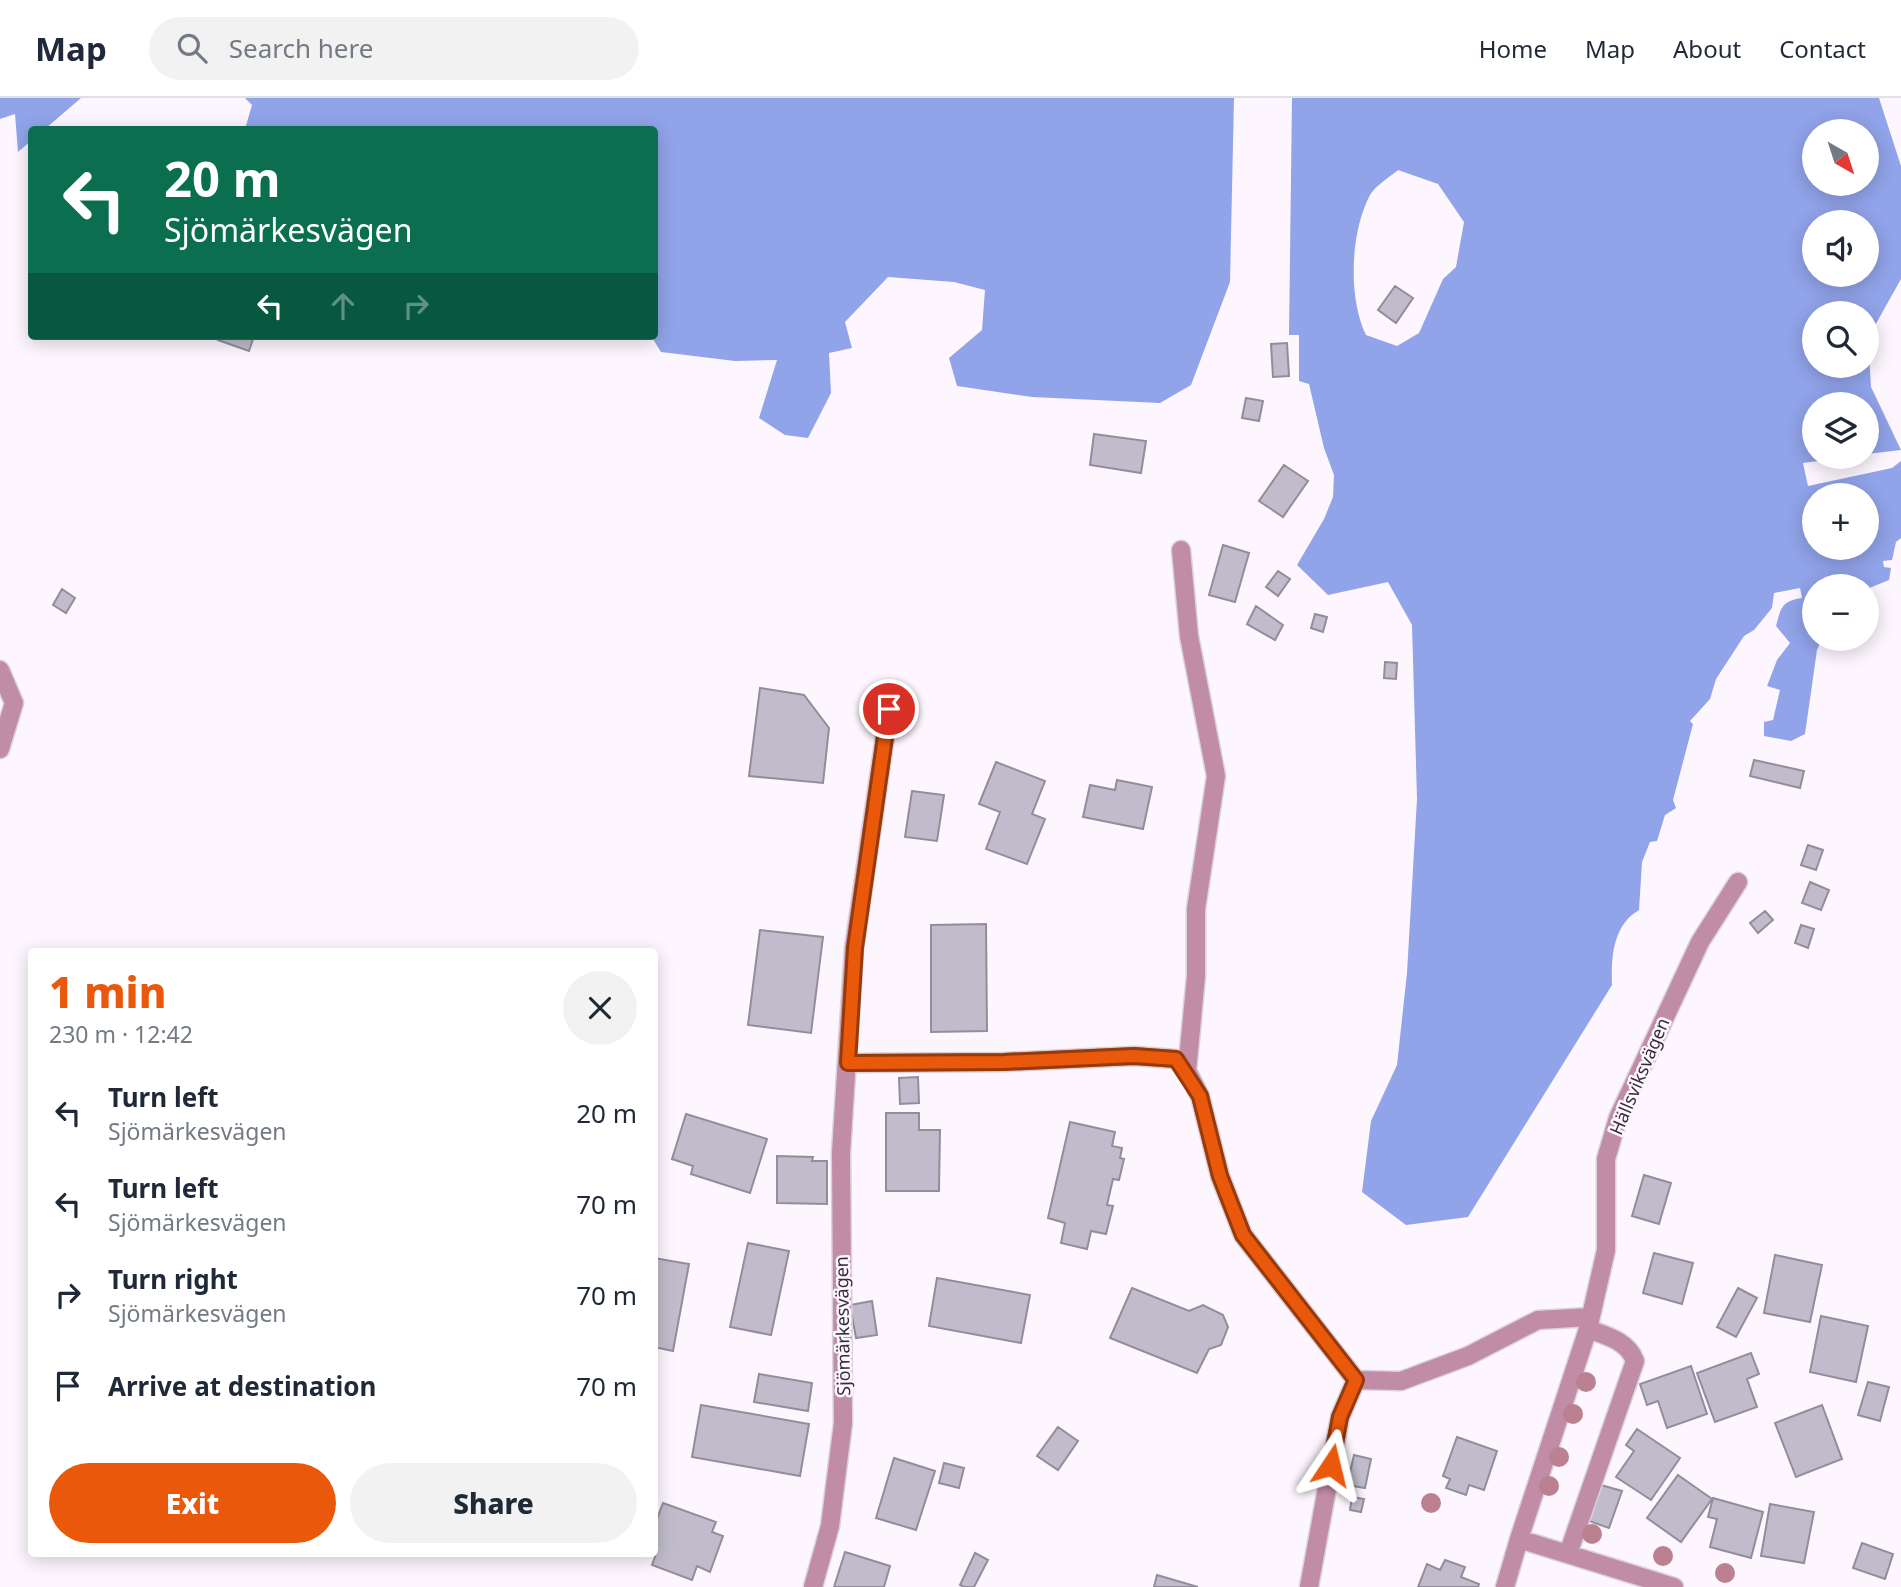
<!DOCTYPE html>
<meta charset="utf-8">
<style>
body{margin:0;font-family:"Noto Sans",sans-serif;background:#f2f2f3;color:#1f2937;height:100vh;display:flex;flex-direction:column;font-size:26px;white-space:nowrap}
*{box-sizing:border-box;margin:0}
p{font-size:23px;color:#747a83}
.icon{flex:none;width:38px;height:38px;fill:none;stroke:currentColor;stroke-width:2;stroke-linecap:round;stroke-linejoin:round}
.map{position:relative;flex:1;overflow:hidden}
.sheet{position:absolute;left:28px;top:850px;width:630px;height:609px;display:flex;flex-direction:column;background:#fff;border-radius:7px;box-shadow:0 4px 18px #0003}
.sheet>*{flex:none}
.hud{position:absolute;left:28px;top:28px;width:630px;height:214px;border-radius:7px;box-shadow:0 4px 18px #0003;background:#0b6e4f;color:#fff;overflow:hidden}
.needle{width:46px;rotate:141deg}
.tools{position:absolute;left:1802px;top:21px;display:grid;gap:14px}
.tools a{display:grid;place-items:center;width:77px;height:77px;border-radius:50%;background:#fff;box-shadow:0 4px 18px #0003;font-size:35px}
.pin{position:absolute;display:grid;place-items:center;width:60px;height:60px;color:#fff;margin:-30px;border:4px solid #fff;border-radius:50%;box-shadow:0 2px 7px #0007}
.me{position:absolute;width:77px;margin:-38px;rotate:10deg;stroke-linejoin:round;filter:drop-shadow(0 0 5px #0008)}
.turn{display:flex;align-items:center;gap:24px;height:147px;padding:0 21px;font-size:32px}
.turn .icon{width:91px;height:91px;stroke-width:2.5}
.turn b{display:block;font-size:49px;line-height:60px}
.lanes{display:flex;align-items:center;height:66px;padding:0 21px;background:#0003;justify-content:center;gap:35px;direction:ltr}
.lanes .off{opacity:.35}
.round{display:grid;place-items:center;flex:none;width:74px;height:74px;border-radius:37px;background:#f2f2f3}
.summary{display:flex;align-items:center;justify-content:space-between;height:119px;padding:0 21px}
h1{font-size:42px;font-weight:800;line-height:52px;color:#ea580c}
.action{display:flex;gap:14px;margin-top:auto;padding:14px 21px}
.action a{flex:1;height:80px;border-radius:42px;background:#ea580c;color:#fff;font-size:28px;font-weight:800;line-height:80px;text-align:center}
.action a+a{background:#f2f2f3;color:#1f2937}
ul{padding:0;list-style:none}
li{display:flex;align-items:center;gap:21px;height:91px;padding:0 21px}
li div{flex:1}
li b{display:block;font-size:26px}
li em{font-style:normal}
header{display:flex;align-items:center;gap:42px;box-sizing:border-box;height:98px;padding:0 35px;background:#fff;border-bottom:2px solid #e0e1e3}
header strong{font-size:33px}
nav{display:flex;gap:38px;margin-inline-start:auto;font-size:24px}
.search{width:490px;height:63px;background:#f2f2f3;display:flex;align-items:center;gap:18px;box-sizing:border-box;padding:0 24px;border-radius:38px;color:#747a83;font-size:26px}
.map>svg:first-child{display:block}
</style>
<header>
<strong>Map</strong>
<div class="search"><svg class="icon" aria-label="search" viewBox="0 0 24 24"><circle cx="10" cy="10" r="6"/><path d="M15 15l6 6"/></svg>Search here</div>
<nav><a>Home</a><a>Map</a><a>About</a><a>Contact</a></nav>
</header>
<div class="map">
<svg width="1901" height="1489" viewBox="0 0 1901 1489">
<rect width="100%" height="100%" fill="#fef6ff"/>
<path fill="#91a3e9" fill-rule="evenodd" d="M0,0H81L45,31L32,32L31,43L18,54L15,16L0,21Z
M245,0H1234L1230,184L1191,287L1160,305L1032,299L957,288L949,260L982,232L985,192L954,184L888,179L845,224L852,250L829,255L831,295L808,340L785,337L759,320L777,262L735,263L661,254L651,238H654V32L245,31L252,7Z
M1292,0H1879L1901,68V181L1868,240L1871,289L1901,352L1867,356V306H1815V359H1848L1803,365L1808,388L1892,370L1901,363V440L1896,444L1892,462L1883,463L1884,469L1891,470L1889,482L1867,491V488H1815V541H1822L1817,552L1805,636L1791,643L1764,638V624L1773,622L1780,592L1767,588L1777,562L1790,545L1776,528C1781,509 1782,503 1802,500L1800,490L1774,495L1772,510L1754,532L1744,538L1716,581L1710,601L1690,623L1693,626L1673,702L1676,710L1665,717L1657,743L1650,744L1642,764L1639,812C1613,827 1611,859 1612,887L1468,1119L1406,1127L1362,1094L1371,1023L1397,967L1407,875L1417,701L1412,527L1388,484L1328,497L1297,467L1324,421L1333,399L1334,377L1324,350L1309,286L1299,283V237H1289ZM1815,33H1867V86H1815ZM1398,72L1438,86L1464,124L1456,169L1443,181L1419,235L1397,248L1366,237C1348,200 1350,135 1370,97C1375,88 1390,79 1398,72ZM1815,124H1867V177H1815ZM1815,215H1867V268H1815ZM1815,397H1867V450H1815Z"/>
<path fill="#c0bccc" stroke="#918d9d" stroke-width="2" d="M1395,188L1413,200L1396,225L1378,212Z
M219,238H254L249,253L218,242Z
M1287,245L1289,278L1273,279L1271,246Z
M1246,300L1263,303L1259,323L1242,320Z
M1094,336L1146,343L1141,375L1090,367Z
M1284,367L1308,383L1283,419L1259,403Z
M1223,447L1249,455L1235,504L1209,497Z
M1278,473L1290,481L1278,498L1266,489Z
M62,491L75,500L66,515L53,507Z
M1256,508L1283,527L1275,542L1247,526Z
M1315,516L1327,519L1323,534L1311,530Z
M1385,564L1397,565L1396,581L1384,580Z
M760,590L804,597L829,630L823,685L749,678Z
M1754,662L1804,673L1800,690L1750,678Z
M996,664L1045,683L1032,716L1045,721L1027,766L986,751L1000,714L979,706Z
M1117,682L1152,689L1143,731L1083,719L1090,687L1115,692Z
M912,693L944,697L937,743L905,739Z
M1808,747L1823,752L1816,772L1801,767Z
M1810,784L1829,792L1821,812L1802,805Z
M1765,813L1773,822L1758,835L1750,825Z
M986,826L987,933L931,934V827Z
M1801,827L1814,831L1808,850L1795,845Z
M760,832L823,839L811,935L748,927Z
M918,979L919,1005L900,1006L899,980Z
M886,1015H919V1032H940L939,1093H886Z
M686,1016L767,1041L750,1095L691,1076L693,1068L672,1061Z
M1070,1024L1115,1034L1112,1048L1122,1050L1120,1060L1124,1061L1119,1082L1113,1081L1107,1107L1113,1108L1106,1136L1091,1133L1087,1151L1061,1145L1065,1125L1048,1120Z
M777,1058L813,1059L812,1063H827V1106L777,1105Z
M1644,1077L1671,1085L1659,1126L1632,1118Z
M748,1145L789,1153L771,1237L730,1229Z
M1654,1155L1693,1165L1682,1206L1643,1195Z
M1775,1157L1822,1167L1810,1224L1764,1215Z
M654,1160L689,1166L673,1253L654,1249Z
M937,1180L1030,1197L1021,1245L929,1228Z
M1132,1190L1189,1213L1203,1207L1223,1217L1228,1229L1221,1247L1209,1251L1197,1275L1110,1240Z
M1738,1190L1757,1200L1736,1239L1717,1229Z
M872,1203L877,1237L856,1240L850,1207Z
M1821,1218L1868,1228L1856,1284L1810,1274Z
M1751,1255L1759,1276L1747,1281L1757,1309L1715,1324L1697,1275Z
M1691,1268L1707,1316L1667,1330L1658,1303L1647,1307L1640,1286Z
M759,1276L812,1285L808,1313L754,1304Z
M1868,1284L1889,1289L1880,1323L1858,1317Z
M701,1307L809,1326L800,1378L692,1359Z
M1822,1307L1842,1361L1796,1379L1775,1325Z
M1058,1329L1078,1343L1058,1372L1037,1358Z
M1637,1331L1680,1360L1651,1402L1616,1379L1634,1353L1626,1347Z
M1457,1339L1497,1353L1484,1392L1469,1387L1466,1397L1446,1390L1450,1381L1443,1378Z
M1354,1357L1371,1361L1365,1390L1347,1387Z
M894,1360L935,1373L916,1432L876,1420Z
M944,1365L964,1370L959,1390L939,1385Z
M1678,1377L1712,1401L1681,1444L1647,1420Z
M1601,1387L1622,1393L1609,1430L1589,1423Z
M1352,1399L1364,1401L1361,1414L1350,1412Z
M1713,1400L1763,1414L1751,1460L1710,1449L1717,1421L1708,1419Z
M663,1405L716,1424L712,1434L723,1438L710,1474L697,1468L692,1482L652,1467L657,1453L654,1429Z
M1770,1406L1814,1414L1804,1465L1761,1458Z
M1862,1445L1893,1456L1885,1481L1853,1470Z
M845,1454L890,1468L884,1489H834Z
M975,1455L988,1462L974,1489H964L960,1487Z
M1445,1462L1465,1469L1461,1479L1479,1486L1478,1489H1418L1427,1466L1440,1472Z
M1157,1477L1198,1489H1154Z"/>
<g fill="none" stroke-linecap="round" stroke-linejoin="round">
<defs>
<path id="minor" d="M1181,452L1189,538L1216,678L1196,811V878L1187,973
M0,572L14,605L0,651
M848,965L1004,964L1134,958L1176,961L1187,973L1200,998L1220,1078L1243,1137L1356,1282L1401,1283L1468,1258L1538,1222L1590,1219
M1519,1441L1588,1231L1606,1152V1061L1618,1020L1700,844L1738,784
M1568,1456L1635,1263C1628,1243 1607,1238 1588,1231
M813,1489L830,1428L843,1325L841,1055L854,850L889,611
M1309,1489L1340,1319L1356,1282
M1505,1489L1519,1441L1674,1489"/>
</defs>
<use href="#minor" stroke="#dad2da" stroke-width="21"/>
<use href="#minor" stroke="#c18ca6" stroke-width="18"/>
</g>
<g fill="#bb8190">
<circle cx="1586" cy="1284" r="10"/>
<circle cx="1573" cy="1316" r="10"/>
<circle cx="1559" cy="1359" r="10"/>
<circle cx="1549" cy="1388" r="10"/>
<circle cx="1431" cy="1405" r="10"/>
<circle cx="1592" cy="1436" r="10"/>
<circle cx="1663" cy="1458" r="10"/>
<circle cx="1725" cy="1475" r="10"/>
</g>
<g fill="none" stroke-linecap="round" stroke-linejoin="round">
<defs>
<path id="route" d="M889,611L855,850L848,965L1004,964L1134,958L1176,961L1200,998L1220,1078L1243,1137L1356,1282L1340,1319L1331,1367"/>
</defs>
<use href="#route" stroke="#983908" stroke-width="18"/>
<use href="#route" stroke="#ea580c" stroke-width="12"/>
</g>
<g text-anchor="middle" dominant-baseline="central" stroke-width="5" stroke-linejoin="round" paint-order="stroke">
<g font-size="18" fill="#342f34" stroke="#fef6ff">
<text transform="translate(1639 978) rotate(-67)">Hällsviksvägen</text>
<text transform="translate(842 1228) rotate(-91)">Sjömärkesvägen</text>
</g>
</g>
</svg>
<div class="tools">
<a><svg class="needle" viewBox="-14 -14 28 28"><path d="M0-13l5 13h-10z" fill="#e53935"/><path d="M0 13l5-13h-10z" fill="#747a83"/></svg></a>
<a><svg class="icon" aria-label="sound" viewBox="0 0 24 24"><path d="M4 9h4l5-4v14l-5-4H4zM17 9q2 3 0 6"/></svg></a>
<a><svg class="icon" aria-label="search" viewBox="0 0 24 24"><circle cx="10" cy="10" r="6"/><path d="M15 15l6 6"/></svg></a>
<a><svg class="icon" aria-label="layers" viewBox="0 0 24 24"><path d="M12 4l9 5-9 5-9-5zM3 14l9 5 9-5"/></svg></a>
<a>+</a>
<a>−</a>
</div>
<div class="pin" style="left:889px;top:611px;background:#d93025"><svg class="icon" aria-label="arrive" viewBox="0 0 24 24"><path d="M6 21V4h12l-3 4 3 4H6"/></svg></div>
<svg class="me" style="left:1331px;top:1367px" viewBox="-20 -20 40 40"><path d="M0-17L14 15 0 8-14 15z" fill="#ea580c" stroke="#fff" stroke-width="4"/></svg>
<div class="hud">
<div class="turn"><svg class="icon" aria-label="left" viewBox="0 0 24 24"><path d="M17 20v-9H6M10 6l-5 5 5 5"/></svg><div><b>20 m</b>Sjömärkesvägen</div></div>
<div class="lanes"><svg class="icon" aria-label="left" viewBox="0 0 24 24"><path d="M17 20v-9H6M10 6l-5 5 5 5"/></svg><svg class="icon off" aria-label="ahead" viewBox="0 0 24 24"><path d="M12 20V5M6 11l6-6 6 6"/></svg><svg class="icon off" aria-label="right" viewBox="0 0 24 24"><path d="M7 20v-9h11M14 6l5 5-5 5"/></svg></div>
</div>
<section class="sheet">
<div class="summary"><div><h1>1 min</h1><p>230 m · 12:42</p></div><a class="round"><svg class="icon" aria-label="close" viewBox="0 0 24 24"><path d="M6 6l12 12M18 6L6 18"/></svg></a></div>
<ul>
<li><svg class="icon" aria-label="left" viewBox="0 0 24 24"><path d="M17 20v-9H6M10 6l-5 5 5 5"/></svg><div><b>Turn left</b><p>Sjömärkesvägen</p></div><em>20 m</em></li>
<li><svg class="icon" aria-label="left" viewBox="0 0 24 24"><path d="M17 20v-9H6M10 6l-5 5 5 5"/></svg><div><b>Turn left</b><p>Sjömärkesvägen</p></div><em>70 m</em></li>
<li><svg class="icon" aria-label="right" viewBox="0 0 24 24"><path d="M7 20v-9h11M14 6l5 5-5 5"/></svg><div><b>Turn right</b><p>Sjömärkesvägen</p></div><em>70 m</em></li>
<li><svg class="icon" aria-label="arrive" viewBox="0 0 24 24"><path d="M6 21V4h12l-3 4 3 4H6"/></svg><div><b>Arrive at destination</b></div><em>70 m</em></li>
</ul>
<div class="action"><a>Exit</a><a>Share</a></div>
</section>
</div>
